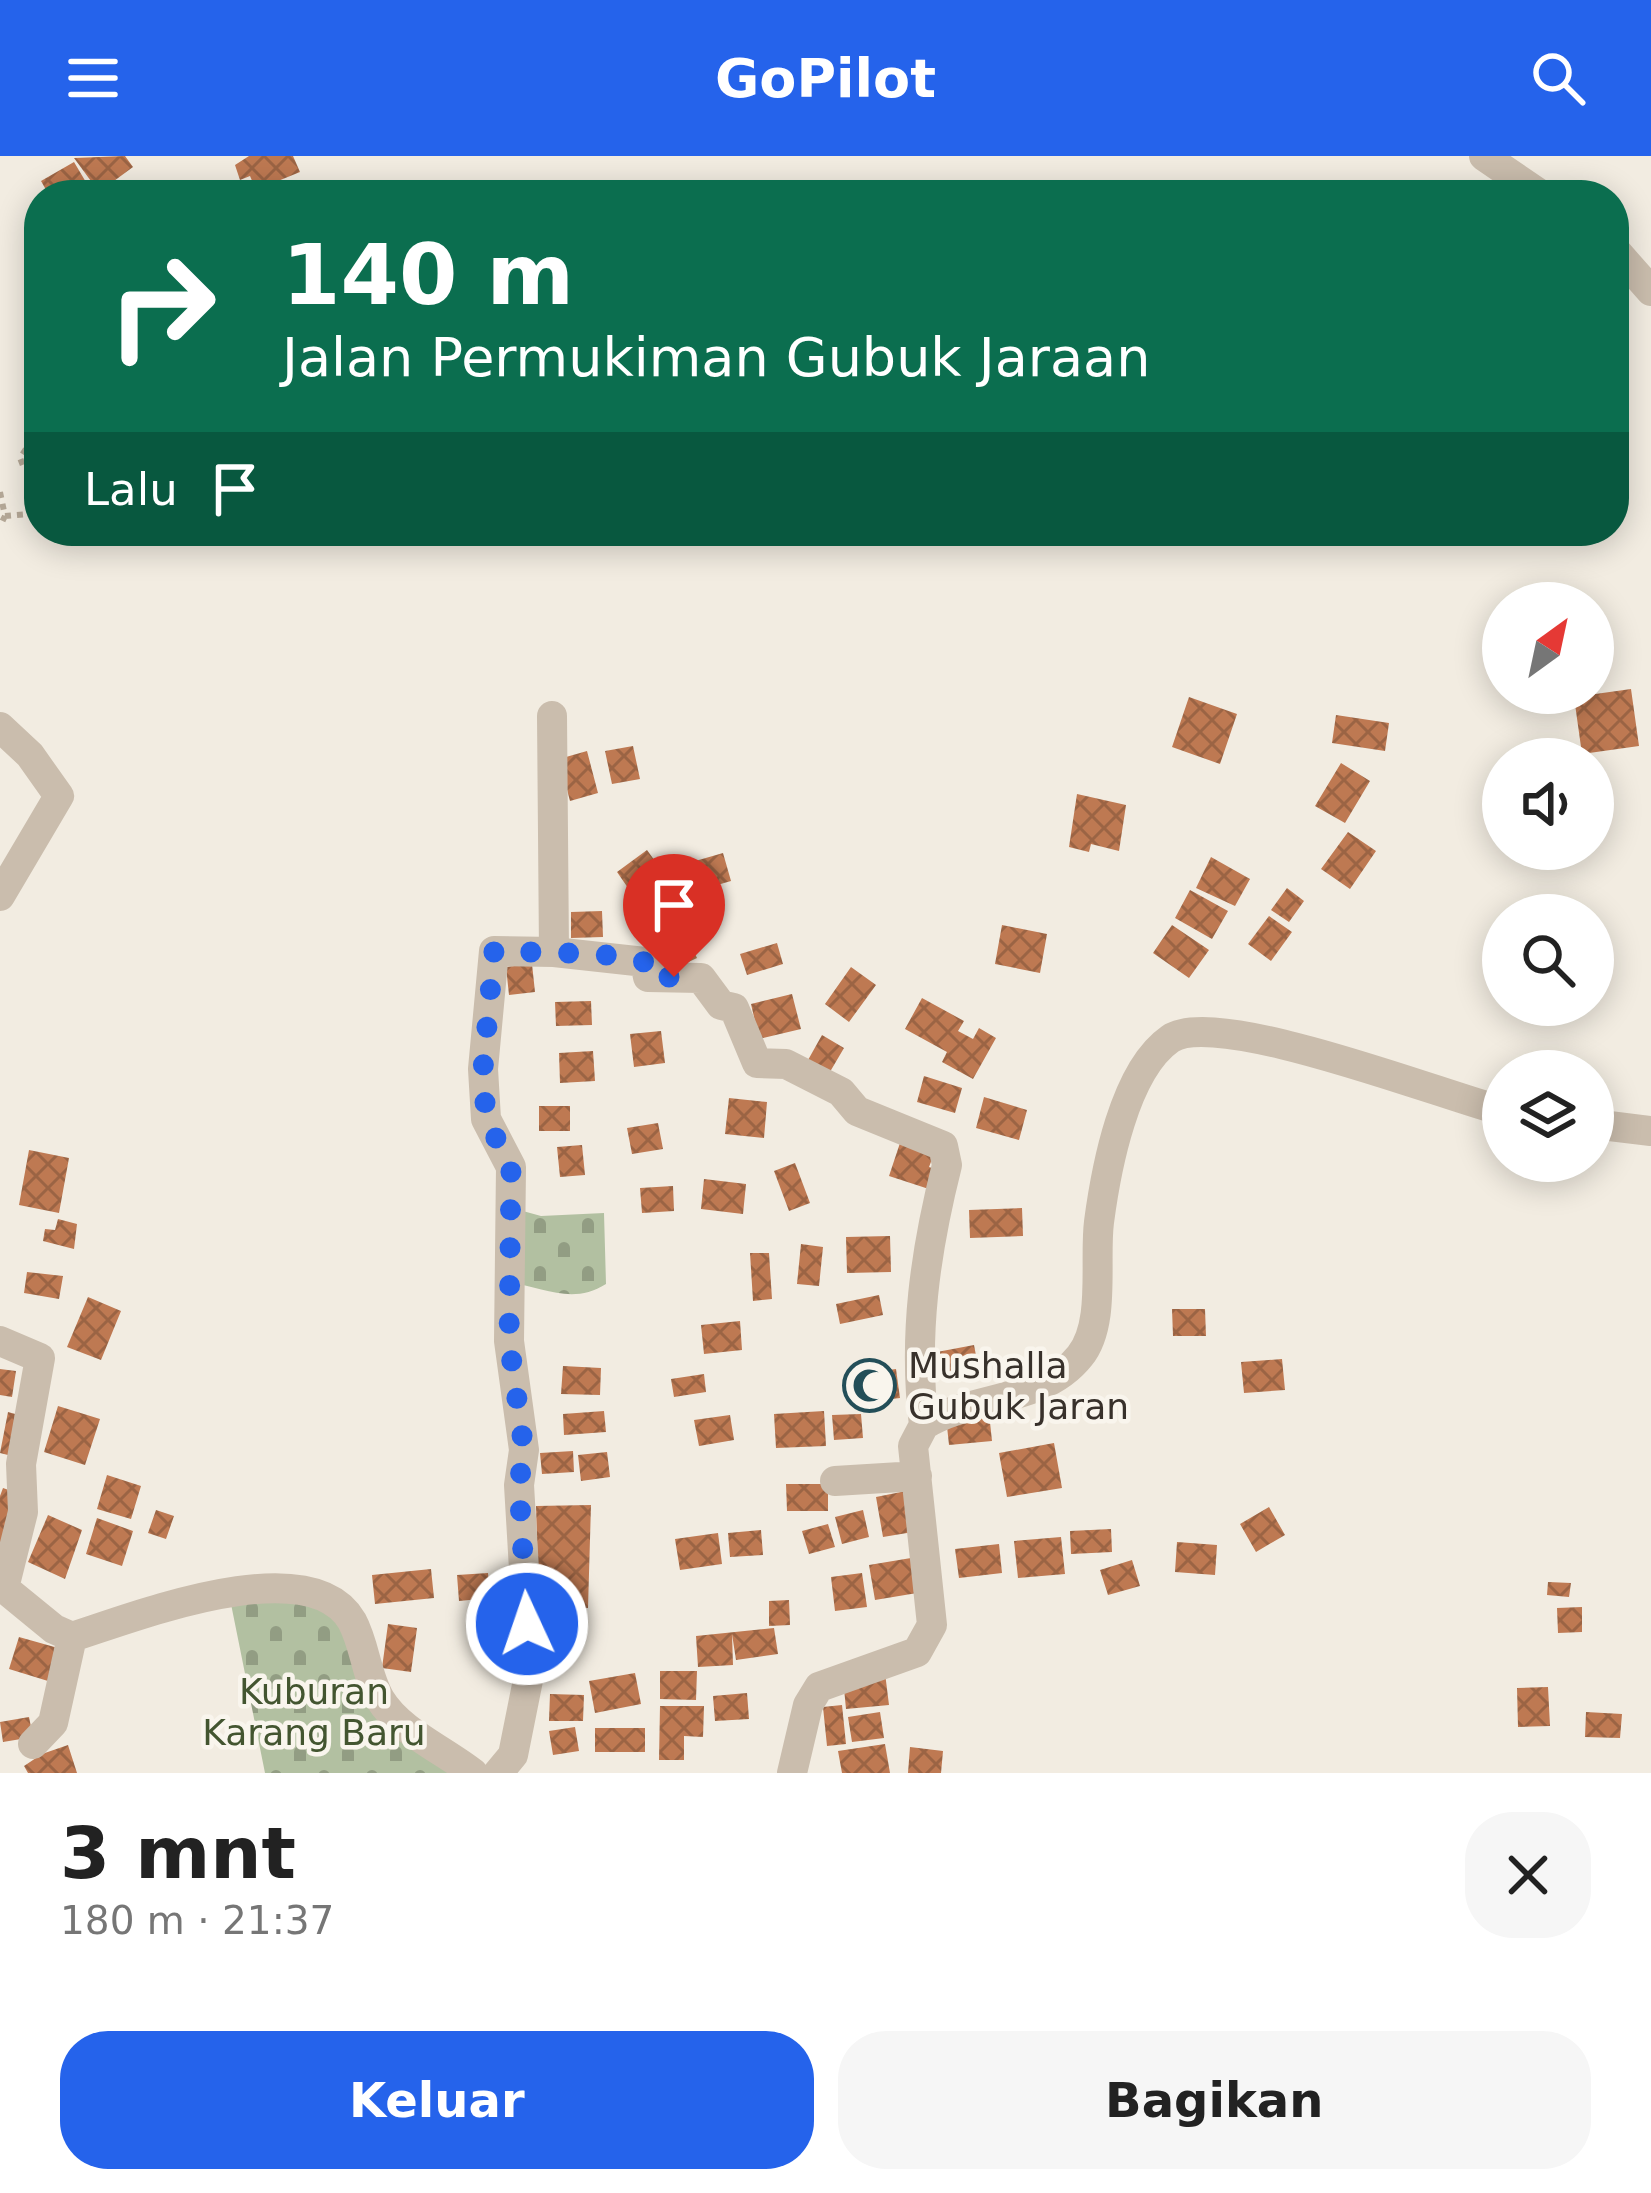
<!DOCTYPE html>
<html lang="id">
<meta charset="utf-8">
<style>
body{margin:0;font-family:"DejaVu Sans",sans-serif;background:#f6f6f6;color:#222;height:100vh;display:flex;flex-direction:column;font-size:45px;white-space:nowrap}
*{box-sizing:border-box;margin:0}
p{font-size:39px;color:#767676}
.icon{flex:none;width:66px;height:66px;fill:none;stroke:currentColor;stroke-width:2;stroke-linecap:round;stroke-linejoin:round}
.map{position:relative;height:1617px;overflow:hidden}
.side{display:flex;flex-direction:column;background:#fff;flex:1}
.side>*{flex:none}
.hud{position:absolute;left:24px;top:24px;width:1605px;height:366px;border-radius:48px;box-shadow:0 6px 30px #0003;background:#0b6e4f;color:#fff;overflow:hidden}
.needle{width:78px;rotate:33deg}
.buttons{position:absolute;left:1482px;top:426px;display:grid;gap:24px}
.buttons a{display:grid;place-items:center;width:132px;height:132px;border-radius:50%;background:#fff;box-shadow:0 6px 30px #0003;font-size:60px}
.pin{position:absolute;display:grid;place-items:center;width:102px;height:102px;color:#fff;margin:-123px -51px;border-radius:50% 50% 50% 0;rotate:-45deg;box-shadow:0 0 12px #0007}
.pin .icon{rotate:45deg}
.me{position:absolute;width:132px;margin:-66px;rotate:357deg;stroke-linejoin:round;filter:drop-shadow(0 0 9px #0008)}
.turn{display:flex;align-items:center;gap:42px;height:252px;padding:0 60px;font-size:54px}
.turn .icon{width:156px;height:156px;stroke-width:2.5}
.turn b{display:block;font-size:84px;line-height:102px}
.then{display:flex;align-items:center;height:114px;padding:0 60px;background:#0003;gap:24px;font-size:45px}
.round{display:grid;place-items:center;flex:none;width:126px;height:126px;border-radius:48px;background:#f6f6f6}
.head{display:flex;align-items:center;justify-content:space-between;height:204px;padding:0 60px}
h1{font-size:72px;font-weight:600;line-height:90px}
.action{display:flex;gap:24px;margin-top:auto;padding:24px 60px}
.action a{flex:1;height:138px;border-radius:48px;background:#2563eb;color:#fff;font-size:48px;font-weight:600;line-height:138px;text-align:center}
.action a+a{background:#f6f6f6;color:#222}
header{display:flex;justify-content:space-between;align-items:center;height:156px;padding:0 60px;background:#2563eb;color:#fff;font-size:54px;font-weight:600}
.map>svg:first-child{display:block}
</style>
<header><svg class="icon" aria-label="menu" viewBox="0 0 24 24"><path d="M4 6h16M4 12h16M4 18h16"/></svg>GoPilot<svg class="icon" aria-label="search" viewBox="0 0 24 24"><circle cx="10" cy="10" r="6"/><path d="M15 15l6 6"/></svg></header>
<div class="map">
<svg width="1651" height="1617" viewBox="0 0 1651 1617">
<defs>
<pattern id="cemetery-stones" width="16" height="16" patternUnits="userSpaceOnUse" patternTransform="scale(3)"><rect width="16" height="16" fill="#b2c0a1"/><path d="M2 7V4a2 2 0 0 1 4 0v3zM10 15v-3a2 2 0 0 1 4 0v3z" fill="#929d83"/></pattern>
<pattern id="building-cross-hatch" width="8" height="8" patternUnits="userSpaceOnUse" patternTransform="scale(3)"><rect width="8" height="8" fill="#be7952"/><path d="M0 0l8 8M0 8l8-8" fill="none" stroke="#9b6444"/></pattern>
</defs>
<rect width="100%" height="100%" fill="#f2ece1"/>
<path fill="url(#cemetery-stones)" d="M512,1052L541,1060L604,1057L606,1128C573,1149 545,1132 508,1126Z
M279,1444L340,1457L378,1559L462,1617H265L231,1448Z"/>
<path fill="url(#building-cross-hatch)" d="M125,0L133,11L99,36L74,2Z
M249,0H293L300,16L256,34L250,20L240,24L235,9Z
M74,6L93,38L49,39L41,25Z
M1631,533L1639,590L1582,598L1574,541Z
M1189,541L1237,558L1220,608L1172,591Z
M1336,559L1389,567L1385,595L1332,587Z
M633,590L640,623L612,628L605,595Z
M587,595L598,637L570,645L559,603Z
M1341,607L1370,625L1345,667L1315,650Z
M1077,638L1126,649L1119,695L1091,688L1089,696L1069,691Z
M1348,676L1376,695L1350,733L1321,713Z
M647,694L665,719L635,742L617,716Z
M723,697L731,725L693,736L685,708Z
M1211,701L1250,723L1235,750L1196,732Z
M1287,732L1304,745L1289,766L1271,754Z
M1190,734L1228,755L1212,783L1175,762Z
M602,755L603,781L571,782V756Z
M1269,760L1292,776L1271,805L1248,788Z
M1002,769L1047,778L1040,817L995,808Z
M1172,769L1209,794L1189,822L1153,797Z
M682,771L697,802L661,819L646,788Z
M777,787L783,808L747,819L740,798Z
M532,808L535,836L509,839L506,811Z
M851,811L876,829L849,866L825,848Z
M792,838L801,873L759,883L751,848Z
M922,842L964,865L958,875L973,883L979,872L996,882L973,923L942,906L947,896L905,873Z
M591,845L592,869L556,870L555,846Z
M661,875L665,907L634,911L630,878Z
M822,879L844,892L824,926L803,913Z
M593,895L595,925L560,927L559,897Z
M924,920L962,932L955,957L917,946Z
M984,941L1027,954L1019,984L976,972Z
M729,942L767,946L764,982L725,978Z
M539,950H570V975H539Z
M658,967L663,993L632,998L627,972Z
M900,987L934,998L929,1011L944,1016L938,1036L889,1020Z
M582,989L585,1019L560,1021L557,991Z
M29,994L69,1002L59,1057L19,1049Z
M795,1007L810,1047L789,1055L774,1015Z
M704,1023L746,1028L743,1058L701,1053Z
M673,1030L674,1055L642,1057L640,1032Z
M1022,1052L1023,1080L970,1082L969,1054Z
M58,1063L77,1068L74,1093L43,1085L45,1073L55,1074Z
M890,1080L891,1116L847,1117L846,1081Z
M801,1088L823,1091L819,1130L797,1128Z
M750,1097H769L772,1143L753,1145Z
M27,1116L63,1120L59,1143L24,1137Z
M879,1139L883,1159L840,1168L836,1148Z
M88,1141L121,1155L101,1204L67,1191Z
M1172,1153H1205L1206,1180H1173Z
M740,1165L742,1194L704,1198L701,1169Z
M974,1189L979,1215L943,1222L937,1196Z
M1282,1203L1285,1234L1244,1237L1241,1206Z
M563,1210L601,1212L600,1239L561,1238Z
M0,1213L16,1215L12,1241L0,1239Z
M896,1213L900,1242L850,1248L846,1220Z
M704,1218L706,1236L674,1241L671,1223Z
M58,1250L100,1263L85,1309L44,1296Z
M604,1255L606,1276L564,1279L563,1258Z
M824,1255L826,1290L776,1292L774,1258Z
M8,1256L26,1261L16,1301L0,1297Z
M989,1257L992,1285L949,1289L946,1261Z
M861,1258L863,1282L834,1284L832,1259Z
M730,1259L734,1284L699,1290L694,1264Z
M1054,1287L1062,1332L1007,1341L999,1297Z
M573,1295L574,1316L542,1318L540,1297Z
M607,1296L610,1321L581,1325L578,1299Z
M107,1319L141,1330L131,1363L97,1353Z
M786,1328H828V1355H787Z
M3,1332L20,1338L0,1396V1340Z
M911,1334L919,1375L883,1381L876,1341Z
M591,1349L588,1452L539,1454L536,1350Z
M1269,1351L1285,1379L1256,1396L1240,1368Z
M156,1354L174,1360L166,1383L148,1377Z
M863,1354L869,1381L842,1388L835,1361Z
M48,1359L82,1374L65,1423L28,1406Z
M97,1362L133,1375L122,1410L86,1398Z
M828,1368L835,1391L809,1398L802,1375Z
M1111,1373L1112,1396L1071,1398L1070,1375Z
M761,1374L763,1399L730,1401L728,1377Z
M718,1377L722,1408L680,1414L675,1383Z
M1061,1381L1065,1418L1018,1422L1014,1385Z
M1177,1386L1217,1389L1215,1419L1175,1416Z
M999,1388L1002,1417L959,1422L955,1393Z
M911,1402L917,1437L875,1444L869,1409Z
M1132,1404L1140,1430L1108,1439L1100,1414Z
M431,1413L434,1442L375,1448L372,1419Z
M488,1417L490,1442L459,1445L457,1419Z
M862,1417L867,1451L835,1455L831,1421Z
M1548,1426L1571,1427L1569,1441L1547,1439Z
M789,1444L790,1469L769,1470V1445Z
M1582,1451V1476L1558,1477L1557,1452Z
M388,1468L417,1472L411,1516L382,1512Z
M774,1472L778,1498L736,1504L732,1478L733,1509L698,1511L696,1480Z
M19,1481L58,1492L48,1525L9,1513Z
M660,1515H697L696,1544L660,1543Z
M635,1517L641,1548L595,1557L589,1525Z
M885,1517L889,1549L846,1553L843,1522Z
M1548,1531L1550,1570L1518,1571L1517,1532Z
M747,1537L749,1563L715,1565L713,1540Z
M550,1538L584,1539L583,1565H549Z
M842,1549L846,1588L827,1590L823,1551Z
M660,1550H704L703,1581L684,1580V1604H659Z
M880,1556L884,1582L852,1586L848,1561Z
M1586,1556L1622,1558L1620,1582L1585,1581Z
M29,1561L33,1581L3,1586L0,1566Z
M575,1571L579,1595L553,1599L549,1575Z
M595,1572H645V1596H595Z
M885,1588L890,1617H842L838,1595Z
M68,1589L77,1617H28L24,1610L42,1598Z
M910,1591L943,1595L941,1617H908Z"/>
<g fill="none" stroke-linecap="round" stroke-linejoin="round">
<path stroke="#b5a897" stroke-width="6" stroke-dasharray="6 6" stroke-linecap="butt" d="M39,273L20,302L24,312L39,315
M0,336L5,360L0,370
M5,360L28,358L39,345"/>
<path stroke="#cabdad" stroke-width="30" d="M1484,0L1541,39
M1614,93L1651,135
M0,571L30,599L59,640L0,740
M554,796L645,806L648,821L701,822L721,849L734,852L757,907L786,908L841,936L857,955L943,990L947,1009C925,1096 913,1181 924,1269
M1593,968L1651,975
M0,1185L40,1202L21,1308L23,1356L4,1432
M835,1325L917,1320
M0,1429L54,1473L72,1481C130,1463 309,1391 352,1465C365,1489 366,1519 380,1543C399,1575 444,1594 473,1617
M33,1588L53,1567L72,1481
M498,1617L513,1599L530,1514L519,1329L524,1294L509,1185L511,1011L486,963L483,913L494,795L554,796L552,560
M792,1617L808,1549L819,1531L917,1496L932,1469L913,1290L924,1269C972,1239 1043,1247 1080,1200C1106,1168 1094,1105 1099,1066C1106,1013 1124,915 1170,883C1216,851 1441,939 1503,955"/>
</g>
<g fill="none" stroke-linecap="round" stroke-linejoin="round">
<path stroke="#2563eb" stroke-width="21" stroke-dasharray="0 37.8" d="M527,1468L519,1328L524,1294L509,1185L511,1011L486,963L483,913L494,795L600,798L645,806L648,821H674"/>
</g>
<defs>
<symbol id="mosque-ring" viewBox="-11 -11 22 22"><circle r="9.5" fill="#f9f5ed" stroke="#234e58" stroke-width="1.5"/><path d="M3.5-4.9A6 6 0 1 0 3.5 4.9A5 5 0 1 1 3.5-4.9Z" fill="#234e58"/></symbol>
</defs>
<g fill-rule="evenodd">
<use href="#mosque-ring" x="840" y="1200" width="59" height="59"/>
</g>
<g text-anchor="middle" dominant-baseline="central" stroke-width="9" stroke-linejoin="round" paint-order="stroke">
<g font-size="36" fill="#38312b" stroke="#f9f5ed" text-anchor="start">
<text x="908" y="1209">Mushalla<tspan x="908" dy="41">Gubuk Jaran</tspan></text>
</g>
<g font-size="36" fill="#435530" stroke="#f9f5ed">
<text x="314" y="1535">Kuburan<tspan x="314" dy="41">Karang Baru</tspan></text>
</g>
</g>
</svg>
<div class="buttons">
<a><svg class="needle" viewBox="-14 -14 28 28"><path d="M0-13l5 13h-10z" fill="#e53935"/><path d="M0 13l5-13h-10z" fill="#767676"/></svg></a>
<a><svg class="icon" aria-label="sound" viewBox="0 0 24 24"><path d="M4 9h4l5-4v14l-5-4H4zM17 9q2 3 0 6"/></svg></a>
<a><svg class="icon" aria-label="search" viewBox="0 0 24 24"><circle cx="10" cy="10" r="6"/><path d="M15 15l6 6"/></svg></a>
<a><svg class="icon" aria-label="layers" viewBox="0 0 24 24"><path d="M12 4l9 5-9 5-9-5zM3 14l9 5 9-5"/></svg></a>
</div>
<div class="pin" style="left:674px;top:821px;background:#d93025"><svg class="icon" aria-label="arrive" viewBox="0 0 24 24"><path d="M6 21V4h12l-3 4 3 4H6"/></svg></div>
<svg class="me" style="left:527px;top:1468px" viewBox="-20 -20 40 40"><circle r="17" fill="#2563eb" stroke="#fff" stroke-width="3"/><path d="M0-11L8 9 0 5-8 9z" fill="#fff"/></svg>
<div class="hud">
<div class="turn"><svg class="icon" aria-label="right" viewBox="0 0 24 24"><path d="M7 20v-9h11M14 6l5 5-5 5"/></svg><div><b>140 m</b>Jalan Permukiman Gubuk Jaraan</div></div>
<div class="then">Lalu<svg class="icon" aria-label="arrive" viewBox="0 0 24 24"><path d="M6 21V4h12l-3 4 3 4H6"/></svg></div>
</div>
</div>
<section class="side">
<div class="head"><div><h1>3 mnt</h1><p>180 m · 21:37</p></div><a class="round"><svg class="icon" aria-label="close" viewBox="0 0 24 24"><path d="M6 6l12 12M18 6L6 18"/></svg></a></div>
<div class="action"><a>Keluar</a><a>Bagikan</a></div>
</section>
